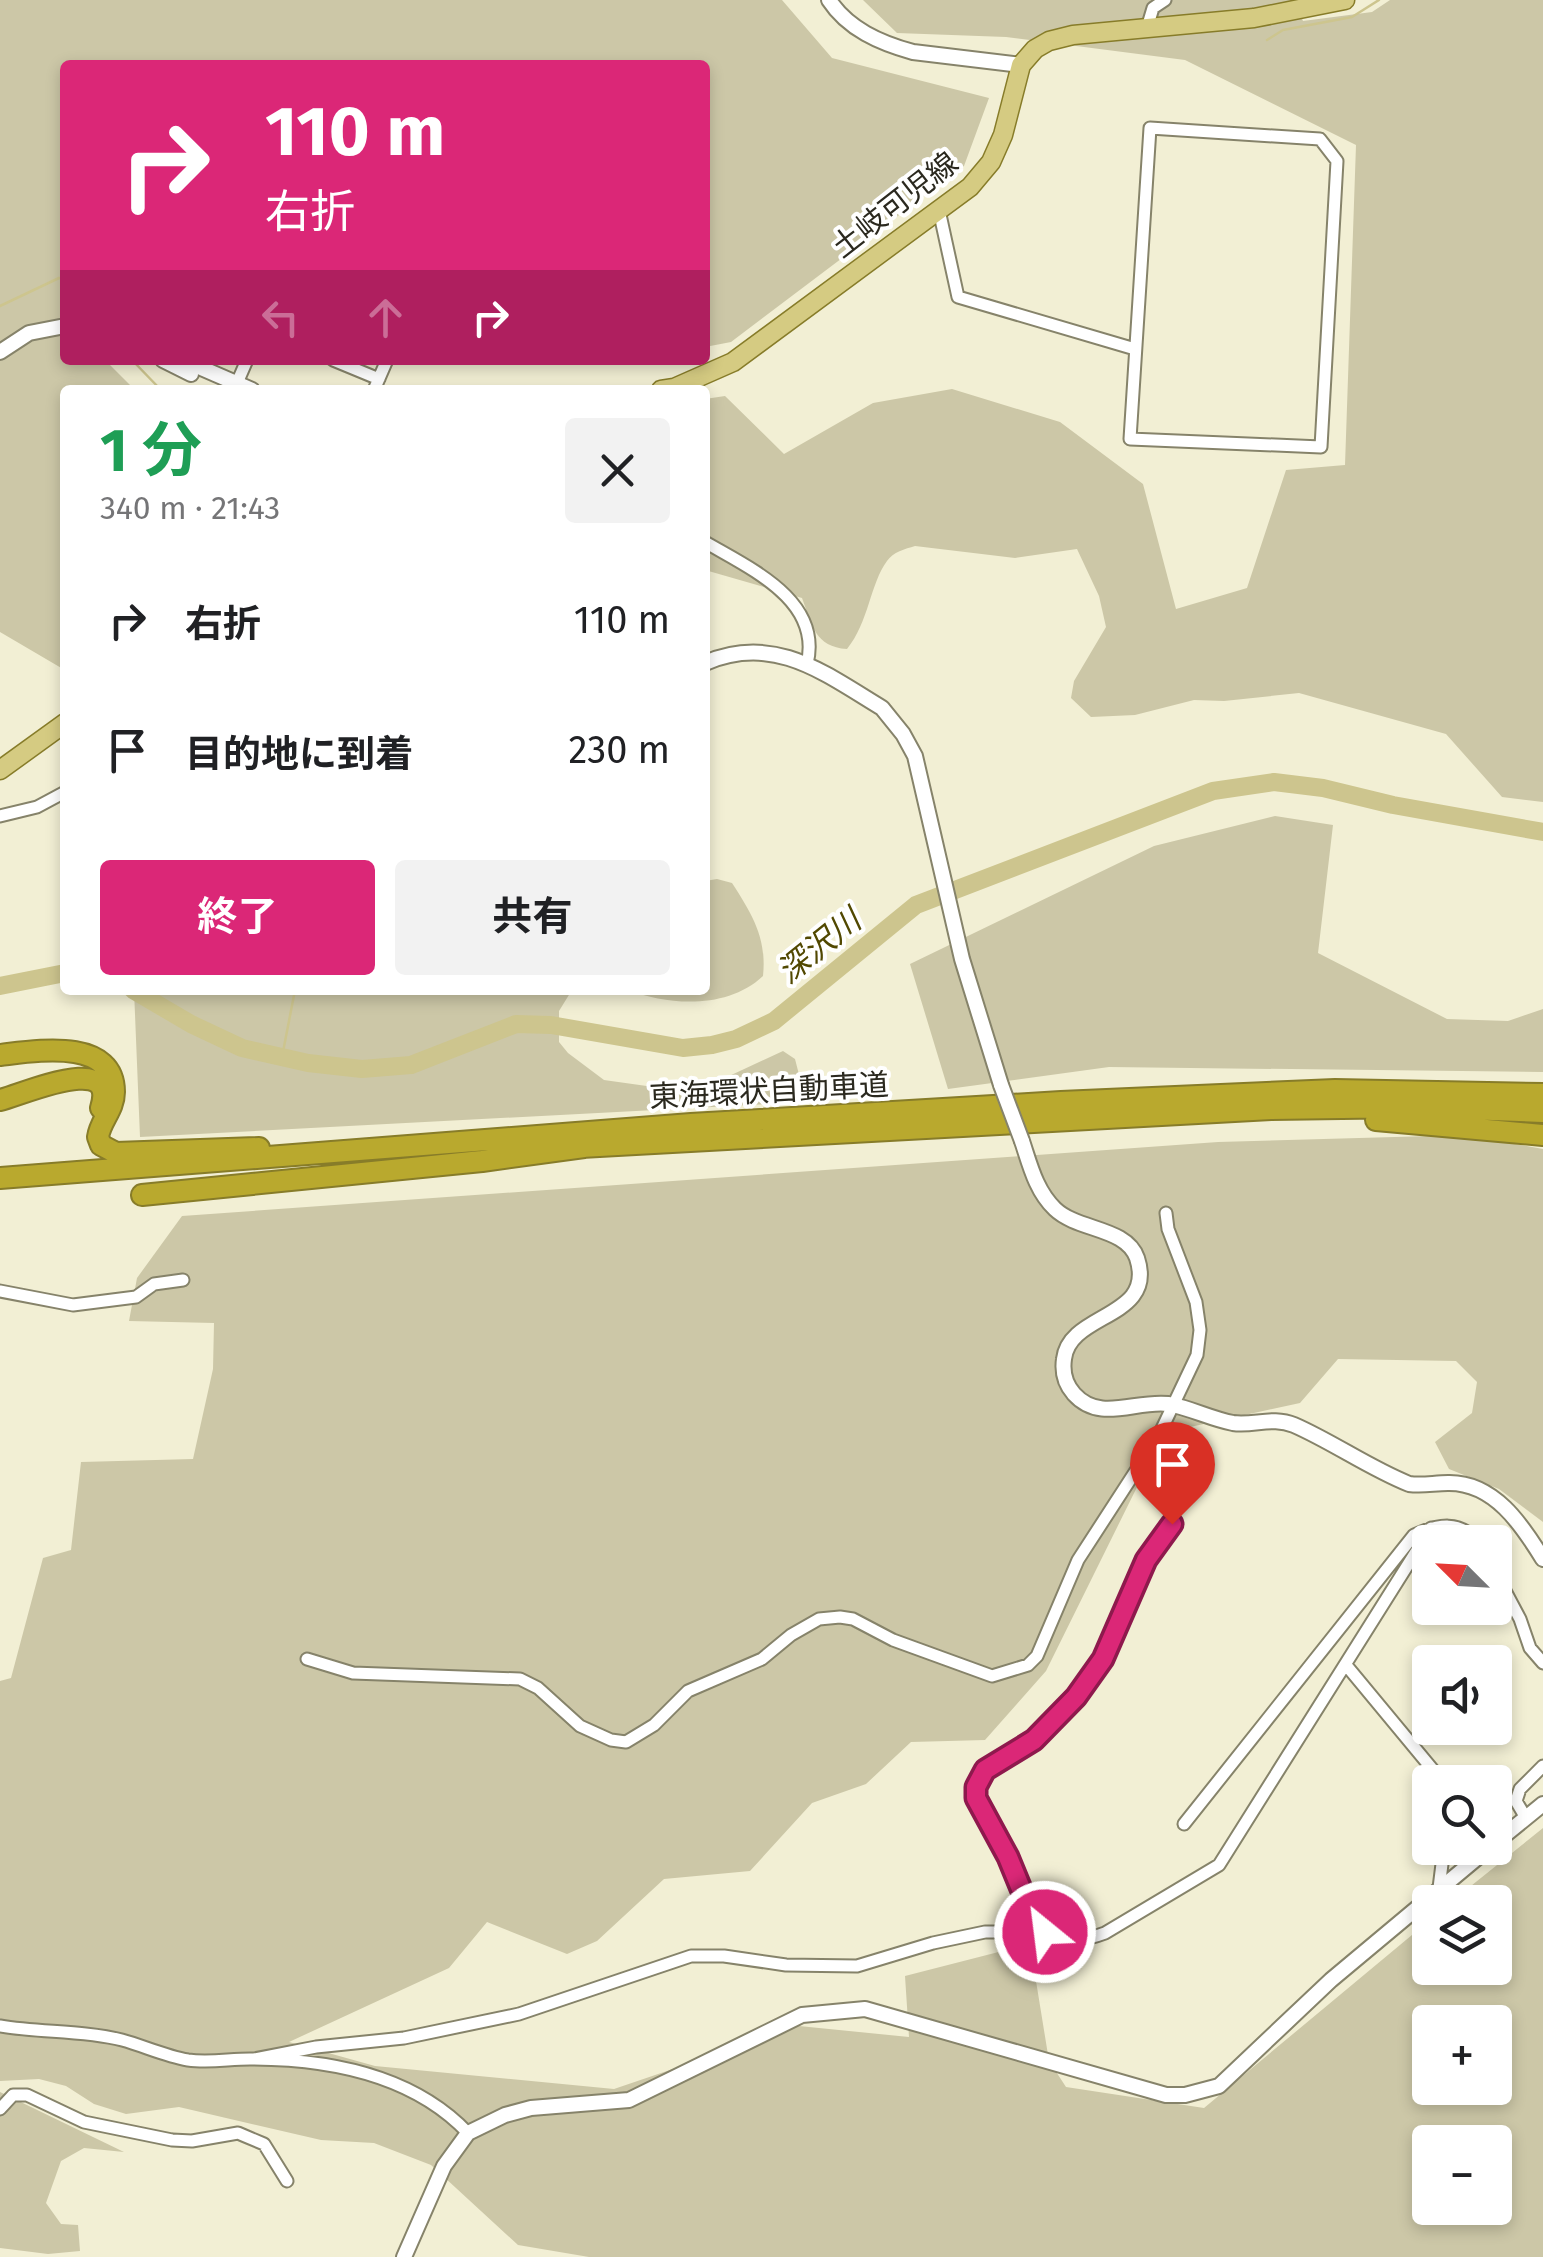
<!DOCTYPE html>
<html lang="ja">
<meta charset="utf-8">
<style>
body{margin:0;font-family:"Fira Sans","Noto Sans JP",sans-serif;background:#f2f2f2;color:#202124;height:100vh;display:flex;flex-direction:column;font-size:38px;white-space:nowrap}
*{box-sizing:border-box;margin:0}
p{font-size:32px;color:#757577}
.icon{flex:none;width:55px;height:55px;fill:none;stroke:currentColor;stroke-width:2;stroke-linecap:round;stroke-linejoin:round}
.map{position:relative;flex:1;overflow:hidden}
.side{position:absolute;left:60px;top:385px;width:650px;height:610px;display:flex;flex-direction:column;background:#fff;border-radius:10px;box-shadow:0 5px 15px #0003}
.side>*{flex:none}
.top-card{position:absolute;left:60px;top:60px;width:650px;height:305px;border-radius:10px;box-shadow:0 5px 15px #0003;background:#db2777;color:#fff;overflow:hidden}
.needle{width:65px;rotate:294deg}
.tools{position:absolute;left:1412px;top:1525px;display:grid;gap:20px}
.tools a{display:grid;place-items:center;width:100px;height:100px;border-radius:10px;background:#fff;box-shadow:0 5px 15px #0003;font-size:50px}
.pin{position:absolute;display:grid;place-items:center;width:85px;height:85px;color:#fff;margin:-102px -42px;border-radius:50% 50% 50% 0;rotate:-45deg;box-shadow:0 0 10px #0007}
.pin .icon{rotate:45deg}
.me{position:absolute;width:110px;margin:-55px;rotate:331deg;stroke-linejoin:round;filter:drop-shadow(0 0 8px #0008)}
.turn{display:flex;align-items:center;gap:35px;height:210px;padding:0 40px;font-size:45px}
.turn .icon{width:130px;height:130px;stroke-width:2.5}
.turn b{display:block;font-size:70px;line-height:85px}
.lanes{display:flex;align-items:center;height:95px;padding:0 40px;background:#0003;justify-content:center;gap:50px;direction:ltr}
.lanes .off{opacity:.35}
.round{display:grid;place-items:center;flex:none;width:105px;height:105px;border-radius:10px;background:#f2f2f2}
.head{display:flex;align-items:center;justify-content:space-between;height:170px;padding:0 40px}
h1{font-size:60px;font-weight:700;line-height:75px;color:#1e9e55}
.action{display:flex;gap:20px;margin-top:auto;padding:20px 40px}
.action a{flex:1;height:115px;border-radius:10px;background:#db2777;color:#fff;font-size:40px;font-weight:700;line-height:115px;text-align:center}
.action a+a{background:#f2f2f2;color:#202124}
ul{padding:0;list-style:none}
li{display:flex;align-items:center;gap:30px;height:130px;padding:0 40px}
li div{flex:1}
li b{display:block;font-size:38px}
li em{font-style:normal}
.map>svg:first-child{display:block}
</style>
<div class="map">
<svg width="1543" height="2257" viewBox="0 0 1543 2257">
<rect width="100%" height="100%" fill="#f2efd4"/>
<path fill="#ccc7a7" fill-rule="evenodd" d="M0,0H782L832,58L989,98L964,166L731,342L705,347V65H65V360H105L135,390H65L63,669L0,632Z
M863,0H1294L1303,21L1372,12L1390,0H1543V802L1502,797L1446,734L1299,693L1224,701L1194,700L1135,715L1091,717L1071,698L1074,681L1106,627L1099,596L1077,549L1015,558L915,546C905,549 893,552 887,561C870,584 869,622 847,649C815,647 812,625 802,598L705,570V399L725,396L784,454L873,403L952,389L1060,422L1143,484L1176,609L1247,588L1286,470L1345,465L1356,145L1185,60L1006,37L897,33Z
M1275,816L1333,825L1318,953L1447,1019L1508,1021L1543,1009V1072L1109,1067L948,1089L910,964L1154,846Z
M717,879L732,883C752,914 767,938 763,976C728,1009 670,1006 628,990H705V881Z
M134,990H572L559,1011V1042L568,1053L604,1080L668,1089L712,1084L783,1051L795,1059L806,1102L140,1137Z
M1466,1135L1543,1149V1522L1499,1489L1449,1469L1435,1442L1472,1413L1477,1382L1456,1361L1338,1359L1300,1403L1181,1429L1141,1479L1046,1671L985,1740L911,1742L866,1784L812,1803L750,1871L664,1879L597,1941L567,1954L487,1922L449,1968L289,2042L375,2066L614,2089L799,2026L909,2037L905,1976L1030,1944L1049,2061L1066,2087L1204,2108L1430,1920V1968H1495V1902H1451L1543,1828V2257H589L518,2245L431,2165L374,2143L321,2140L179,2107L126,2114L94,2104L66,2086L39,2079L0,2081V1681L11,1678L43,1558L71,1550L81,1462L193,1459L213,1369L214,1323L129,1321L137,1278L182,1216L1218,1142ZM1430,2022H1495V2088H1430ZM1430,2142H1495V2208H1430Z
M0,2092L124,2152L84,2148L61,2161L46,2203L61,2224L78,2225L80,2251L48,2254L0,2248Z"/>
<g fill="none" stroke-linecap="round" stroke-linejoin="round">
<path stroke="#cdc58e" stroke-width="2.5" d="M1267,40L1283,30L1352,17L1379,0
M0,306L59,278L65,279
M132,360L161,390
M282,1057L295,990"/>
<path stroke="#cdc58e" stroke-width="18" d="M0,986L65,973
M133,990L191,1024L242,1048L308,1063L362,1069L411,1065L516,1024L551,1025L683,1048L712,1045L736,1039L774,1021L916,905L1213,791L1274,782L1323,788L1393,805L1543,832"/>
<defs>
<path id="minor" d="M1147,28L1153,8L1165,0
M1150,128L1320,139L1337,161L1321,447L1130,439Z
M939,210L958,297L1135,349
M333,360L379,379
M234,390L247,360
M374,390L387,360
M705,542C749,568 823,600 807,664
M0,816L37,807L65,792
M0,1291L73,1305L136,1297L154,1284L183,1280
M1173,1524L1146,1560L1103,1659L1076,1697L1034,1740L985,1770L976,1787V1798C987,1818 1000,1839 1009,1861C1031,1910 1037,1959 1105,1933L1219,1865L1431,1528
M1495,1572L1520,1619L1530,1648L1543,1663
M307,1659L353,1673L520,1679L538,1688L580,1726L611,1740L626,1742L654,1725L688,1691L762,1659L791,1635L819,1619L840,1617L853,1619L893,1640L992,1676L1028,1665L1037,1656L1078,1560L1159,1435L1197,1355L1200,1330L1196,1302L1168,1229L1166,1213
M1346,1665L1443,1782
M1526,1818L1516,1801L1520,1789L1543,1766
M1184,1824L1414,1535C1439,1524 1459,1520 1479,1542
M1439,1888L1444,1848
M0,2026C40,2033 82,2030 122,2040C144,2046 165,2056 188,2060C209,2063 229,2059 250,2059C328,2059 413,2075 468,2133
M254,2059L316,2047L404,2038L519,2014L691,1956H724L786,1965L857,1966L933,1943L985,1932H1045
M0,2109L13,2095H27L84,2122L172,2140L192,2141L238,2133L245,2136L264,2144L287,2181"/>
<path id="tertiary" d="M829,0C848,29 880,43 913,52L1021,65
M0,352L29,333L65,326
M163,360L191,374
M183,360L252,390
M705,663C774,633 824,673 882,708L903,734L915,756L962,959L1001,1085
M1022,1141C1030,1165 1036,1191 1055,1209C1078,1231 1126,1227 1137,1258C1157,1319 1069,1312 1064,1359C1062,1373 1065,1384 1074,1394C1100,1423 1135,1400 1168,1404C1191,1408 1211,1419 1233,1423C1254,1426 1273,1416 1294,1425C1333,1442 1369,1468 1409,1484C1423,1486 1434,1483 1448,1483C1494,1482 1522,1525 1543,1559
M1495,1843L1543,1804
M404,2257L444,2166L468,2133L505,2115L531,2108L629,2100L802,2015L865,2009L1166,2095H1185L1219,2086L1331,1980L1489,1848"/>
<path id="primary" d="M661,390L674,388L733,362L970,187L991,162L1003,135L1021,65L1035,49L1049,41L1073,35L1254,18L1345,0
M0,770L65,723"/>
<path id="motorway" d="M0,1055C35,1051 114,1037 114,1092C114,1110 100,1121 98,1137L101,1145L116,1153L259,1148
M0,1100C22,1095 119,1050 101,1108
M1376,1120L1543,1135
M581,1147L1271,1109L1413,1107L1543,1112
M0,1178L691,1124L1061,1102L1335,1090L1543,1094
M142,1195L482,1161L584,1147"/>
</defs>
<use href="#minor" stroke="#86836a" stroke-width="15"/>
<use href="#tertiary" stroke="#86836a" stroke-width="18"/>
<use href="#primary" stroke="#877c29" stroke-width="21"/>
<use href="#motorway" stroke="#877c29" stroke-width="24"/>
<use href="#minor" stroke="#fff" stroke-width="11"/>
<use href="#tertiary" stroke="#fff" stroke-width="14"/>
<use href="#primary" stroke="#d5cb82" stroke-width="18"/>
<use href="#motorway" stroke="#b9a92e" stroke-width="20"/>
<defs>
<path id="tertiary-bridge" d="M1001,1085L1022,1141"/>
</defs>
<use href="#tertiary-bridge" stroke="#86836a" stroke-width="18" stroke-linecap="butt"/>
<use href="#tertiary-bridge" stroke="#fff" stroke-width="14"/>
</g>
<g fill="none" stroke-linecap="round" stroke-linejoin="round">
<defs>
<path id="route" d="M1045,1932L1033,1918L1008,1857L976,1798V1787L985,1770L1034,1740L1076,1697L1103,1659L1146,1560L1172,1524"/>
</defs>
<use href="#route" stroke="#8e194d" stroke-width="25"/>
<use href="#route" stroke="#db2777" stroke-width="18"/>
</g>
<g text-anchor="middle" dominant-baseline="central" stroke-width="8" stroke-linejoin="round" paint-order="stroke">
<g font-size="30" fill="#2b291f" stroke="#fff">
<text transform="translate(895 205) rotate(-38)">土岐可児線</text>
<text transform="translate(769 1091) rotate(-3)">東海環状自動車道</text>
</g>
<g font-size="32" font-style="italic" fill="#514801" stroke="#fff">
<text transform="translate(819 946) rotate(-39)">深沢川</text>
</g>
</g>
</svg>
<div class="tools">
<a><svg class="needle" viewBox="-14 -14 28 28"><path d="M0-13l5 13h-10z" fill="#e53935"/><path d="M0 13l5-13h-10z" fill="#757577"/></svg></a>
<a><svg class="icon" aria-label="sound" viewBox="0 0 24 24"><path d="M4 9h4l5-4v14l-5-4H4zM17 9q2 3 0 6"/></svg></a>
<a><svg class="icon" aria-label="search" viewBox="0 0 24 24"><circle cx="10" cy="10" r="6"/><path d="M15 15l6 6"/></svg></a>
<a><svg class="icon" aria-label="layers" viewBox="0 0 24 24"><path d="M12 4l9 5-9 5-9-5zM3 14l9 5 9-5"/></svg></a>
<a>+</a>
<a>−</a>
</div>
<div class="pin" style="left:1172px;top:1524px;background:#d93025"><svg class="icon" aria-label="arrive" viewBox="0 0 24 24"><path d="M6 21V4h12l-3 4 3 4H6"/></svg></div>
<svg class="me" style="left:1045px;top:1932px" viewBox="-20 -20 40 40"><circle r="17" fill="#db2777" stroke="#fff" stroke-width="3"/><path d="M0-11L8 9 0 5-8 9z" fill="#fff"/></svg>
<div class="top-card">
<div class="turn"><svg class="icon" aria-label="right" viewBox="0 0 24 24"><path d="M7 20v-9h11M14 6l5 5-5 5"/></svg><div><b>110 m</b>右折</div></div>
<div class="lanes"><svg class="icon off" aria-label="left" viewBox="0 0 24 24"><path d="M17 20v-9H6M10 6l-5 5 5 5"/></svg><svg class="icon off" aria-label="ahead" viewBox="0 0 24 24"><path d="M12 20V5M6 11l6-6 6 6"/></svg><svg class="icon" aria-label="right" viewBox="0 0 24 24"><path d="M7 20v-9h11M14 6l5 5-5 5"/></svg></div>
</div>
<section class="side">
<div class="head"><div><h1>1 分</h1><p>340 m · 21:43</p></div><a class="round"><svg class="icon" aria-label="close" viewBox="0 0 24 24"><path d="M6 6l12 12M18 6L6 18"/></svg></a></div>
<ul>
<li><svg class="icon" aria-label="right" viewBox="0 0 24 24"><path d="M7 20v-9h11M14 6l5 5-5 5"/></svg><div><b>右折</b></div><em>110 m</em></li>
<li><svg class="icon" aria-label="arrive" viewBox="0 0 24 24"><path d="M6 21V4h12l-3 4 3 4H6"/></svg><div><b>目的地に到着</b></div><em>230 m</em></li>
</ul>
<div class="action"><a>終了</a><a>共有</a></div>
</section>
</div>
